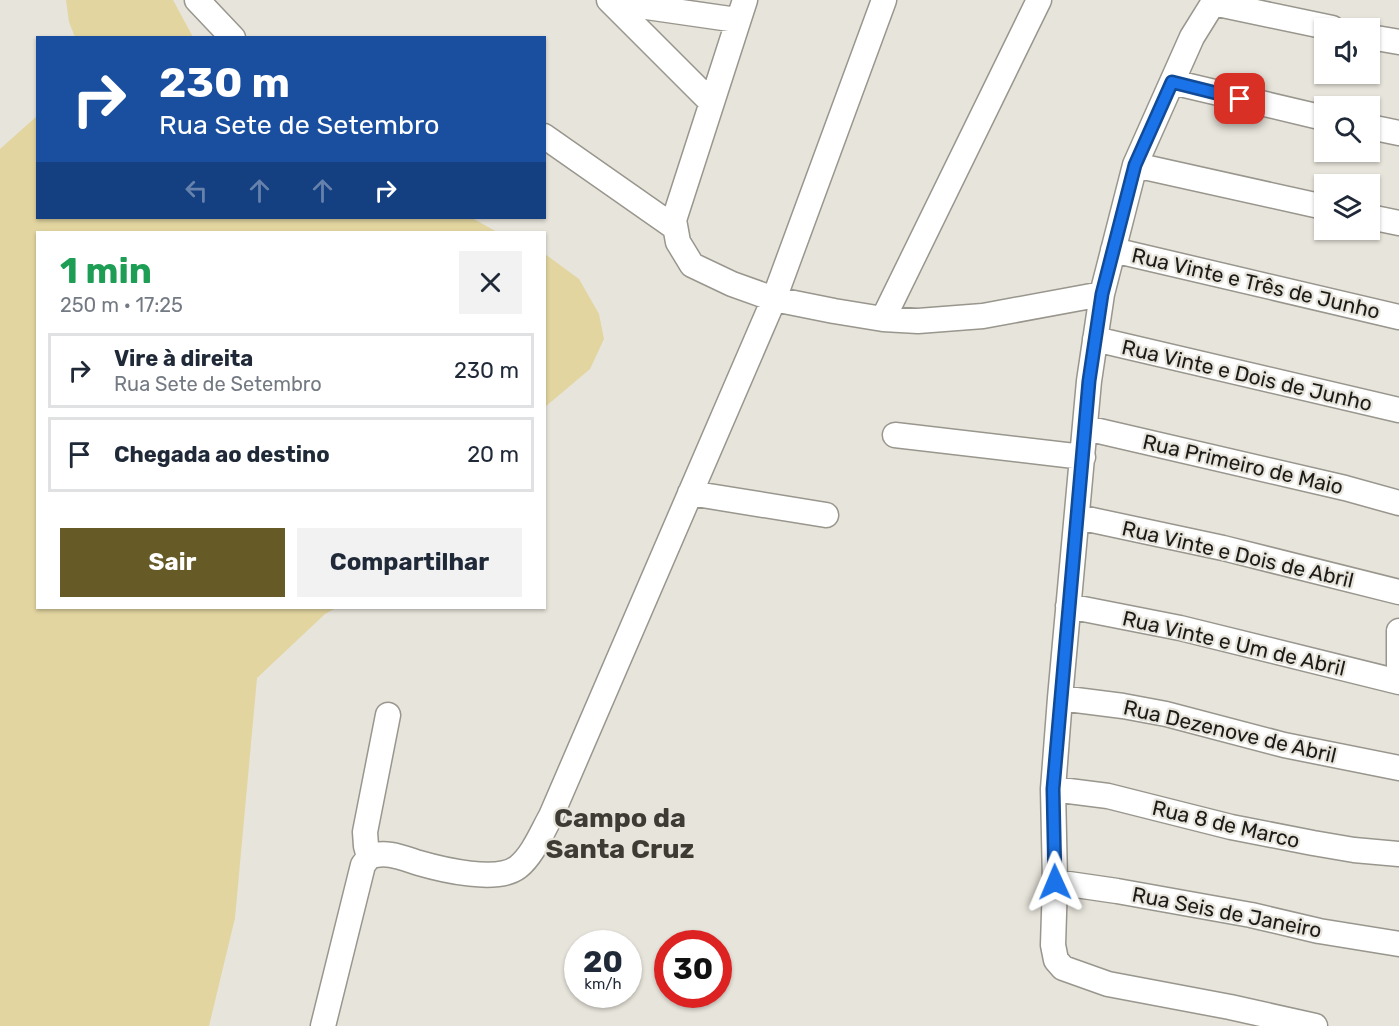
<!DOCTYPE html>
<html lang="pt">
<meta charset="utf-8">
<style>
body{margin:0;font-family:Rubik,sans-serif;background:#f2f2f3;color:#1f2937;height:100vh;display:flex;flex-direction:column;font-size:22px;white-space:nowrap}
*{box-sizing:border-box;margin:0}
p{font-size:20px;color:#747a83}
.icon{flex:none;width:33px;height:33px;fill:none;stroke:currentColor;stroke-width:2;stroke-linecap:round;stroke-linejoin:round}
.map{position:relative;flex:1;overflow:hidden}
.details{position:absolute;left:36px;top:231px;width:510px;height:378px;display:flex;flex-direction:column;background:#fff;border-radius:0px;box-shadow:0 2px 4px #0004}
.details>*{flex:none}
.top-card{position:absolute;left:36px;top:36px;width:510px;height:183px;border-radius:0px;box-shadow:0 2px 4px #0004;background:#1a4fa0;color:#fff;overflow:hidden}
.controls{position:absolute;left:1314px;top:18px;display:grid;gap:12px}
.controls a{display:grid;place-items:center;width:66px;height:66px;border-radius:0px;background:#fff;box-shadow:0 2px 4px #0004;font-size:30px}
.speed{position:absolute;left:564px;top:930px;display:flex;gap:12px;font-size:30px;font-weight:700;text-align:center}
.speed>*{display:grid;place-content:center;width:78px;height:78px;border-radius:50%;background:#fff;box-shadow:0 2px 4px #0004;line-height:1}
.speed small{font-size:15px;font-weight:400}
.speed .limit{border:9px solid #d22;background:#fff;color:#111}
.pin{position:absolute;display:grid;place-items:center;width:51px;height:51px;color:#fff;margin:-26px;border-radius:12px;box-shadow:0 3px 9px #0006}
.me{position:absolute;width:66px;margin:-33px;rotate:359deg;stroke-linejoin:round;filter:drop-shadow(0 0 4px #0008)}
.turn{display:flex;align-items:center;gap:21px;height:126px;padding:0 24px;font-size:27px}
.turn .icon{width:78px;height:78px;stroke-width:2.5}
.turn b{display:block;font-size:42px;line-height:51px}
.lanes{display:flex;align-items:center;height:57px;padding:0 24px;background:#0003;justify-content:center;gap:30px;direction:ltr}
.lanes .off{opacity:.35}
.round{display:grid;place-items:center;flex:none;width:63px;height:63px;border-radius:0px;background:#f2f2f3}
.overview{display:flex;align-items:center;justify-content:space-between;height:102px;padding:0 24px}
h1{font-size:36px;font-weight:700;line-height:45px;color:#1e9e55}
.action{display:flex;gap:12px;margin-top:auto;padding:12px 24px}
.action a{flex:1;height:69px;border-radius:0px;background:#665a27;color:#fff;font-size:24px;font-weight:700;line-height:69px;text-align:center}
.action a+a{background:#f2f2f3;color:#1f2937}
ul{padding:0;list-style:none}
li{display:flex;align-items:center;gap:18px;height:75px;margin:0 12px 9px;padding:0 12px;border:3px solid #e0e1e3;border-radius:0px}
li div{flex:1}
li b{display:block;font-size:22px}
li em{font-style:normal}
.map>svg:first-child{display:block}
</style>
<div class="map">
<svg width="1399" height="1026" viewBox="0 0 1399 1026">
<rect width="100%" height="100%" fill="#e7e4db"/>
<path fill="#e2d5a0" d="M66,0H173L193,37H75L69,22Z
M37,116L38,218H472L497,232H38V608H336L325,614L257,678L235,918L209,1026H0V149Z
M545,254L579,279L599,314L604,339L590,369L545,407Z"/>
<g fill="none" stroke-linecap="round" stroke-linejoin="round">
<defs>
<path id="minor" d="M197,0L233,38
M609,0L711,102
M745,0L674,220L678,242L692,265L732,284L774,299L834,311L883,319L918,321L983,316L1102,294
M1215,0L1192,37L1135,165L1102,294L1089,381L1060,698L1053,789L1055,882L1053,945L1056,960L1063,968L1108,984L1230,1007L1315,1026
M612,2L737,20
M1213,3L1332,28
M1370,37L1399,42
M1172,82L1324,118
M1370,127L1399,133
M544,136L674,227
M1135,165L1324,207
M1370,217L1399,223
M1113,250L1399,317
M883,319L1039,0
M1095,339L1399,410
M1086,428L1345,488L1399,503
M895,435L1083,457
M690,493L826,515
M1078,517L1223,548L1399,592
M1068,606L1180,628L1399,682
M1399,631V667
M1060,698L1123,706L1166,714L1284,745L1399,768
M1053,789L1108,796L1231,827L1313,843L1354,850L1399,854
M369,857C386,850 403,858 419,863C443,870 498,883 518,867C533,855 542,832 551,816L774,299L884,0
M369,857L366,846L365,832L388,715
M1055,882L1117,891L1251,915L1319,931L1399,944
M323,1026L363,865L369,857"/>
</defs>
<use href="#minor" stroke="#98968d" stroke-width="27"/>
<use href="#minor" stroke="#fff" stroke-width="24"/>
</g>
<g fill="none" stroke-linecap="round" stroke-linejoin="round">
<defs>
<path id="route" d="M1055,882L1053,789L1089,381L1102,294L1135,165L1172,82L1240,99"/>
</defs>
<use href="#route" stroke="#114b97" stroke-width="15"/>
<use href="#route" stroke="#1a73e8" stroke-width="10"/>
</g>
<g text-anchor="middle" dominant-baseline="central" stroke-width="4.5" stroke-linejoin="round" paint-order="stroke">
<g font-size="21" fill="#1c1b18" stroke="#e7e4db">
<text transform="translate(1256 283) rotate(13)">Rua Vinte e Três de Junho</text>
<text transform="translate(1247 375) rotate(13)">Rua Vinte e Dois de Junho</text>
<text transform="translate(1243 464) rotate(13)">Rua Primeiro de Maio</text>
<text transform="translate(1238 554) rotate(13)">Rua Vinte e Dois de Abril</text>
<text transform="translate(1234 643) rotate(13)">Rua Vinte e Um de Abril</text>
<text transform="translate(1230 731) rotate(13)">Rua Dezenove de Abril</text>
<text transform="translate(1226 824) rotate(13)">Rua 8 de Marco</text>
<text transform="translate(1227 912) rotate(11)">Rua Seis de Janeiro</text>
</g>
<g font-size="27" font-weight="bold" fill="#3d3b33" stroke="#e7e4db">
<text x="620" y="818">Campo da<tspan x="620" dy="31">Santa Cruz</tspan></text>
</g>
</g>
</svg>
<div class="controls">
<a><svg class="icon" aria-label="sound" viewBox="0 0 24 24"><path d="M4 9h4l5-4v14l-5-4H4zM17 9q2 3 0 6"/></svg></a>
<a><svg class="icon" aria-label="search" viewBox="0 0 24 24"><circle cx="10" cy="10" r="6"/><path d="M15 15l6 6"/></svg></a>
<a><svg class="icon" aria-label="layers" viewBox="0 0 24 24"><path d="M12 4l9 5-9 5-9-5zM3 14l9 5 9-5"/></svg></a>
</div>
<div class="speed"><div>20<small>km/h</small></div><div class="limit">30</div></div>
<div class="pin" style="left:1240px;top:99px;background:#d93025"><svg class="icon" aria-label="arrive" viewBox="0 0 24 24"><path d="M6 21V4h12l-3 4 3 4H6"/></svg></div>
<svg class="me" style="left:1055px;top:882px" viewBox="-20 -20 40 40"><path d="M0-17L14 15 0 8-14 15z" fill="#1a73e8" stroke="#fff" stroke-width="4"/></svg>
<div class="top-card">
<div class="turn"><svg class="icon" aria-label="right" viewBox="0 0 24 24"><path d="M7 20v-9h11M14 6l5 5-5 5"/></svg><div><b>230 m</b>Rua Sete de Setembro</div></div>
<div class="lanes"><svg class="icon off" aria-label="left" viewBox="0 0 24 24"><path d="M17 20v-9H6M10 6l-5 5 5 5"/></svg><svg class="icon off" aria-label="ahead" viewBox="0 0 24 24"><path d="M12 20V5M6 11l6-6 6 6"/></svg><svg class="icon off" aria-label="ahead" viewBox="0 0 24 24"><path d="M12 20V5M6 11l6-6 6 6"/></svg><svg class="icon" aria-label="right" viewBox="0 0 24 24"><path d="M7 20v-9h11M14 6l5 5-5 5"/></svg></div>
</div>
<section class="details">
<div class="overview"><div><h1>1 min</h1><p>250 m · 17:25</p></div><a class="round"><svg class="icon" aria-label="close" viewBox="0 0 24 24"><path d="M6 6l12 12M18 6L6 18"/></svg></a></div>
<ul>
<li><svg class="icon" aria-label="right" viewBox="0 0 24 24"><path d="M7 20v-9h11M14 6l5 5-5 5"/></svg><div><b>Vire à direita</b><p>Rua Sete de Setembro</p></div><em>230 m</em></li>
<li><svg class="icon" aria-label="arrive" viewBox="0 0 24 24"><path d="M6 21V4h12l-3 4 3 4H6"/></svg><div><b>Chegada ao destino</b></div><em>20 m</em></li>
</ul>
<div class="action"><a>Sair</a><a>Compartilhar</a></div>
</section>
</div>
